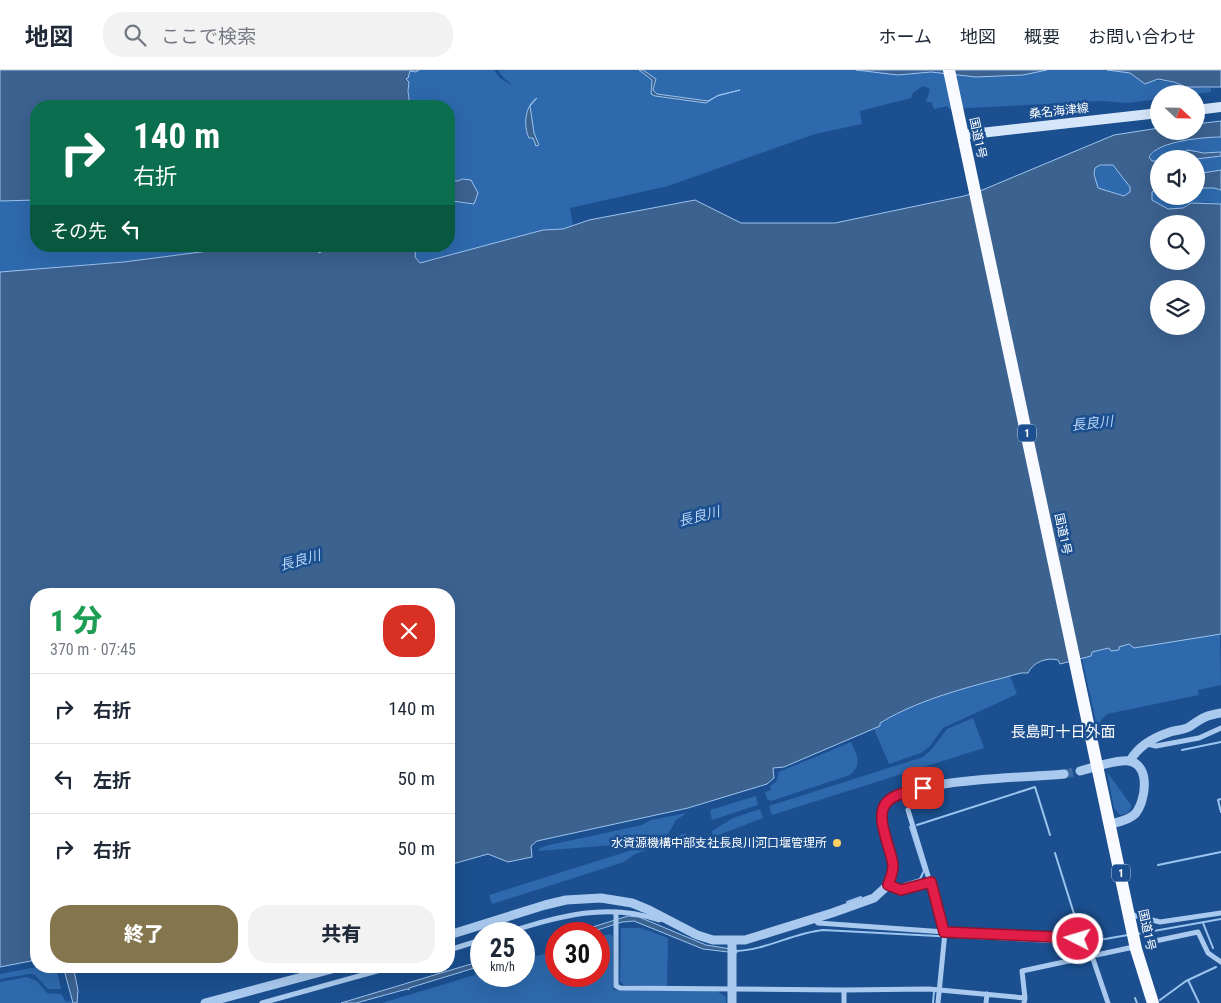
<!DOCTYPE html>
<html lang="ja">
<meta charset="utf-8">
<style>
body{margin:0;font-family:"Roboto Condensed","Noto Sans JP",sans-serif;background:#f2f2f3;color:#1f2937;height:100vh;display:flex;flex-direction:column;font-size:19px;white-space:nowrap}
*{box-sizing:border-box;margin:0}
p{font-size:16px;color:#747a83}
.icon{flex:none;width:28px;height:28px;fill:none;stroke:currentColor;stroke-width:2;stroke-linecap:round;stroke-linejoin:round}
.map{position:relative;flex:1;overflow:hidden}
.sheet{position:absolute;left:30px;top:518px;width:425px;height:385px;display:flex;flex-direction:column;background:#fff;border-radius:20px;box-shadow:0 5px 20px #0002}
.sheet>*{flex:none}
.top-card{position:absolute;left:30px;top:30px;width:425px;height:152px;border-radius:20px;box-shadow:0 5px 20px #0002;background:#0b6e4f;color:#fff;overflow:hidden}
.needle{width:32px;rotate:112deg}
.buttons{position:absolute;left:1150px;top:15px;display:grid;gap:10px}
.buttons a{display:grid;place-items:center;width:55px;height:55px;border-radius:50%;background:#fff;box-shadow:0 5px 20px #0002;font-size:25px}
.speed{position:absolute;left:470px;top:852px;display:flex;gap:10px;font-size:25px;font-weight:700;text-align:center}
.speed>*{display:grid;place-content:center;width:65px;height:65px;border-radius:50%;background:#fff;box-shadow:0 5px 20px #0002;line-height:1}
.speed small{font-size:12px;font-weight:400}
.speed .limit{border:8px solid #d22;background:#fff;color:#111}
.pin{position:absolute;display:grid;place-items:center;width:42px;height:42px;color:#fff;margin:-21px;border-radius:10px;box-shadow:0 2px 8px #0006}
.me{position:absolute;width:55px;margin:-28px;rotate:275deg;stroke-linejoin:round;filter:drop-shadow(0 0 4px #0008)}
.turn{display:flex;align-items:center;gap:18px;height:105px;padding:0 20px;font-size:22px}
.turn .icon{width:65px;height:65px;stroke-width:2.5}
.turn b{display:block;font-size:35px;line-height:42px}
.then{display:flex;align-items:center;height:48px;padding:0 20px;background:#0003;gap:10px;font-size:19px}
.round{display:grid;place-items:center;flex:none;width:52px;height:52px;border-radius:20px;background:#f2f2f3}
.head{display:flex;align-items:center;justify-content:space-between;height:85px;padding:0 20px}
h1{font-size:30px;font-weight:800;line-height:38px;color:#1e9e55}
.action{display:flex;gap:10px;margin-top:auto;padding:10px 20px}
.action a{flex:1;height:58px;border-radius:20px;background:#84754c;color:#fff;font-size:20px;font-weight:800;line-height:58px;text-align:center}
.action a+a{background:#f2f2f3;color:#1f2937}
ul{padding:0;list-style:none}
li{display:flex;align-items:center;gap:15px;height:70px;padding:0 20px;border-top:1px solid #e0e1e3}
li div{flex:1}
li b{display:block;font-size:19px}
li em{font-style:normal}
header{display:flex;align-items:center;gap:30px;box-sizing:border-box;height:70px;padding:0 25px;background:#fff;border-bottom:1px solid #e0e1e3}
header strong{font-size:24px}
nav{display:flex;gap:28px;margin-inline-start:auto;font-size:18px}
.search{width:350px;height:45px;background:#f2f2f3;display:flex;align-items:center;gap:12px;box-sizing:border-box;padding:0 18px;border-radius:20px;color:#747a83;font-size:19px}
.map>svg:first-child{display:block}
</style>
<header>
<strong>地図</strong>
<div class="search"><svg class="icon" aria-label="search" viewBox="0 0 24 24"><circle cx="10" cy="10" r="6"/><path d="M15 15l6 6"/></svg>ここで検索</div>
<nav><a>ホーム</a><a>地図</a><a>概要</a><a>お問い合わせ</a></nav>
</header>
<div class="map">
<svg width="1221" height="933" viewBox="0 0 1221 933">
<rect width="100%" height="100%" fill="#1b4f8f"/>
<path fill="#2e69ad" d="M419,0H494L500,8L513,16L502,6L498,0H639L652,10L651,18L655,26L706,33L717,26L731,23L719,25L708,31L657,24L653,20L656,13L653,7L643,0H856L898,5L931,2L976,7L1016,6L1047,0H1107L1130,3L1145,14C1164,4 1178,19 1196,16L1200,18H1211V22L1196,24H1159V29L1127,33L1102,31L949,39L947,36L934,39L931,32H926L930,19L923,16L913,23L911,28L860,41L862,54L815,64L668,116L570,138L573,156L563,159L543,160L420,193L415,187L416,176H449V119L453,132L465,133L475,119L470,110H449V36H410L408,12L406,8L410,1L416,2Z
M1221,67V82C1207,83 1195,80 1181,82C1173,83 1168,89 1159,89L1157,92L1150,90C1151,72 1206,67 1221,67Z
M1221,86V100L1196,104L1197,88Z
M1113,95L1130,117L1131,122L1124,126L1098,118C1096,111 1093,102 1097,96Z
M1196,118H1214L1221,120V134L1208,132L1186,134L1183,138L1168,139L1152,130V122L1155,120H1159V126H1196Z
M36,130V176H247L124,192L0,202V131Z
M1220,564L1221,615L1198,620L1199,625L1107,644L1101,650L1099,658L1097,657L1082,588L1091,586L1092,582L1129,574L1134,578Z
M1010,606L1017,624L943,658L929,677L921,683L889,694L874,659L880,656V653C920,629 966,618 1010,606Z
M973,648L984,678L772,745L769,736L923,687L932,679L947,659Z
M851,672C857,685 863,694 850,705L771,731L767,729L765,722L771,720L770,716L776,712L779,702Z
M1107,702L1131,735C1131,742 1127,744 1120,745L1114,738Z
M756,726L758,735L712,750L710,740Z
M760,739L763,748L713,767L712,761L733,748Z
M687,743L676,750L668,764L639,773L538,781L540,778L549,775L642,755L651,750Z
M686,763L687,766L635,784L624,792L492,834L489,825Z
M621,858H641L668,868L667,916L624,915L620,911Z
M609,864L613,866V920L717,921L726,927V933H382L481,903V906H524V890L556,880V906H599V867Z
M42,896H56L61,919H48L35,905L29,904L0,909V904Z
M27,907L37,911L47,923L61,924L66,932L71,931L72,933H0V912Z"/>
<path fill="#3c6290" stroke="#9cc4f0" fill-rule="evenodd" d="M0,0H419L416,2L410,1L408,8L406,9L409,12L408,21L410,36H36V130L0,131Z
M639,0H643L656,9L653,20L657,24L708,31L719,25L740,20L717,26L706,33L655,26L651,24L652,10Z
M856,0H1047L1023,5L976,7L931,2L898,5Z
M1107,0H1221V17H1186L1174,12L1158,9L1145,14L1130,3Z
M537,28L530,36L534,63L539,75L536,76L533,68H529C523,56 525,35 537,28Z
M1221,51V67C1205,67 1157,71 1149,87L1152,91H1159V98L1151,104L1153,107L1159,109V120H1155L1152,122V130L1168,139L1183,138L1191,133L1221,134V564L1134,578L1129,574L1119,577V580L1111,581L1109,578L1092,582L1091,586L1060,594L1058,590C1047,587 1033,592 1028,603H1021C974,616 923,627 880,653V656L784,697L773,698L774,708L767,714L688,738L537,771L531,776L532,787L508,792L488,784L449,795V524H36V890L0,897V202L124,192L247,176H308L320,183L325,176H416L415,187L420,193L543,160L563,159L589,150L695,130L741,153H835L964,126L980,121L1114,65L1159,58V61H1196V54ZM1113,95L1130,117V122L1124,126L1098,118L1094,104L1095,98L1100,95ZM1159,154H1196V191H1159ZM1159,219H1196V256H1159Z
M1188,80L1204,83L1221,82V86L1196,89H1166Z
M1221,100V120L1214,118H1196V104Z
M462,109L471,110L478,123L474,134L452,131L449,110L458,111Z
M628,846L639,847L706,875L737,880V883L703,879L634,851L622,852L585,864H570Z
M481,891V896L409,918V920L407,919L356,933H341Z
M63,896H73L78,920L77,933H73Z"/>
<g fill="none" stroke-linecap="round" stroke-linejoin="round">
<path stroke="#9cc4f0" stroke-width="2" d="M1182,680L1221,672
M1221,729L1218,730L1221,742
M917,755L1035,717L1050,765
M1055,783L1080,863
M1158,795L1221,782
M904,814L920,809L924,801L910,757
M847,832L861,827
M1203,853L1213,878
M1137,864L1221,849
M736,881C766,880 793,863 823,860L1070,873H1082L1128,865
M1188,910L1199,933
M1135,928L1137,933
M1160,930L1186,911L1216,897
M933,933L934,922"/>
<path stroke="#3d69a0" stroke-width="9" stroke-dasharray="9 4.5" stroke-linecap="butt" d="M1064,704L1080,701"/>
<path stroke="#a9c9ee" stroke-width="5" d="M1147,674L1156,676L1199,668L1221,658
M908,740L945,862L938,933
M616,842V916L620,918L844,920L929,919L1025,928L1024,933
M1129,844L1160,852L1221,843
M814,849L818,853L945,862L1078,868L1082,888
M502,864C555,848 604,831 659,850L662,849
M1155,871L1198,862L1208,883L1221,892
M449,880L481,870
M1092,886L1108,933
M1025,928L1022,901L1129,878H1134
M262,933L395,896
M844,933V920
M986,933L987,924"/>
<path stroke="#a9c9ee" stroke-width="9" d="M1130,691C1138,676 1155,667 1170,662C1176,660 1184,660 1189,657C1203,648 1204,646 1221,643
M1080,701C1092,698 1117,689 1129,691C1151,695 1146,731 1135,744C1129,750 1119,752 1111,754
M888,815C890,809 893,803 893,797C893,779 878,759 882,741C891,707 1032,708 1064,704
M449,865L545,835L566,830L601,828L632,833L649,840L697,865L713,870H745L832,843L874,828L888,815L901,820L931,812
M205,933L343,896
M732,933V871"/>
<path stroke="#d6e6fa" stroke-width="10" d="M1196,40L1221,37
M963,65L1159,43"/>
<path stroke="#f8faff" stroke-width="12" d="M949,0L1136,879L1153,933"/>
</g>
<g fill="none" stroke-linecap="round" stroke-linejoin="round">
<defs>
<path id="route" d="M923,718C912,721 895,723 887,732C873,746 892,779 893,796C893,803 890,809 888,815L901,820L931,812L944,862L1078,868V869"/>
</defs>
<use href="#route" stroke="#92132f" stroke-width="12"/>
<use href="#route" stroke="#e11d48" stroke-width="9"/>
</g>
<circle fill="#ffd166" stroke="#1b4f8f" stroke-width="2" cx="837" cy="773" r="5"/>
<g text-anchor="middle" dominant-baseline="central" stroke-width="5" stroke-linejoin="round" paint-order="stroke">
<g fill="#1b4f8f" stroke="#bbcadd" stroke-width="1">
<rect x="1018" y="354.5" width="18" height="17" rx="4"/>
<rect x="1112" y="794.5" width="18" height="17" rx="4"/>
</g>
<g font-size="11" font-weight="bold" fill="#fff">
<text x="1027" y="363">1</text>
<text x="1121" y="803">1</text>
</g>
<g font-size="12" fill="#fff" stroke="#1b4f8f">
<text transform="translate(1059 41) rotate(-6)">桑名海津線</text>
<text transform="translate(978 68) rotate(78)">国道1号</text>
<text transform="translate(1063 464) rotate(78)">国道1号</text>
<text transform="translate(1147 860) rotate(78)">国道1号</text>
</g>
<g font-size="12" fill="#fff" stroke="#1b4f8f" text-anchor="end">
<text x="827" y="773">水資源機構中部支社長良川河口堰管理所</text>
</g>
<g font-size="14" font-style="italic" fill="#b5d3f5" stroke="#1b4f8f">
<text transform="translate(1092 353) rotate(-6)">長良川</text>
<text transform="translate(699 446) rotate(-14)">長良川</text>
<text transform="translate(300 490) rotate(-15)">長良川</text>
</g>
<g font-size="15" fill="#fff" stroke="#1b4f8f">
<text x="1063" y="662">長島町十日外面</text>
</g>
</g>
</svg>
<div class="buttons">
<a><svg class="needle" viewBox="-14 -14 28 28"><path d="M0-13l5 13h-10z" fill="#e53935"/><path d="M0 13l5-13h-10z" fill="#747a83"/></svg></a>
<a><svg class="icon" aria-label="sound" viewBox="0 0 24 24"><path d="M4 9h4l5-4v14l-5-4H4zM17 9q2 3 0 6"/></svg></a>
<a><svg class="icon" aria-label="search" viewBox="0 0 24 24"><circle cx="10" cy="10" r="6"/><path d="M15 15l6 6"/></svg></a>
<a><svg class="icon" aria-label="layers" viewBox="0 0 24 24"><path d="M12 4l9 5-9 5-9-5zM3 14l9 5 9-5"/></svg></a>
</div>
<div class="speed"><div>25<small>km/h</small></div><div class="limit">30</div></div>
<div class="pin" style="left:923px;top:718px;background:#d93025"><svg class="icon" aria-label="arrive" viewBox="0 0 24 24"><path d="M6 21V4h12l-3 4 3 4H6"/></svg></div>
<svg class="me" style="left:1078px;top:869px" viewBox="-20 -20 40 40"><circle r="17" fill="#e11d48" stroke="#fff" stroke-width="3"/><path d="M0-11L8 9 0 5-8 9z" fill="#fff"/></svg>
<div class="top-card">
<div class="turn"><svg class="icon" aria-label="right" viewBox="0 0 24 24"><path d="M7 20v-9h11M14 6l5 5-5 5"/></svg><div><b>140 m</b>右折</div></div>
<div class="then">その先<svg class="icon" aria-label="left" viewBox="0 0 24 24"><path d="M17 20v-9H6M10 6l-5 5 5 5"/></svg></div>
</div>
<section class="sheet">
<div class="head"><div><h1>1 分</h1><p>370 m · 07:45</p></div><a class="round" style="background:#d93025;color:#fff"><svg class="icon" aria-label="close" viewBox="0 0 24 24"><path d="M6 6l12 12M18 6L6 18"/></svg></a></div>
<ul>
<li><svg class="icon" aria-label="right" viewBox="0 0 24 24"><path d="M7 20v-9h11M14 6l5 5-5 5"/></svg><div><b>右折</b></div><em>140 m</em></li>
<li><svg class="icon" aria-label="left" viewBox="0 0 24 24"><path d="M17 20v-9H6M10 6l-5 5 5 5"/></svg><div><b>左折</b></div><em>50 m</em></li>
<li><svg class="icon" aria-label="right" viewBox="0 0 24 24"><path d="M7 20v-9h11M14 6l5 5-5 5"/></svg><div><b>右折</b></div><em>50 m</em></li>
</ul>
<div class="action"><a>終了</a><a>共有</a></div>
</section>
</div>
